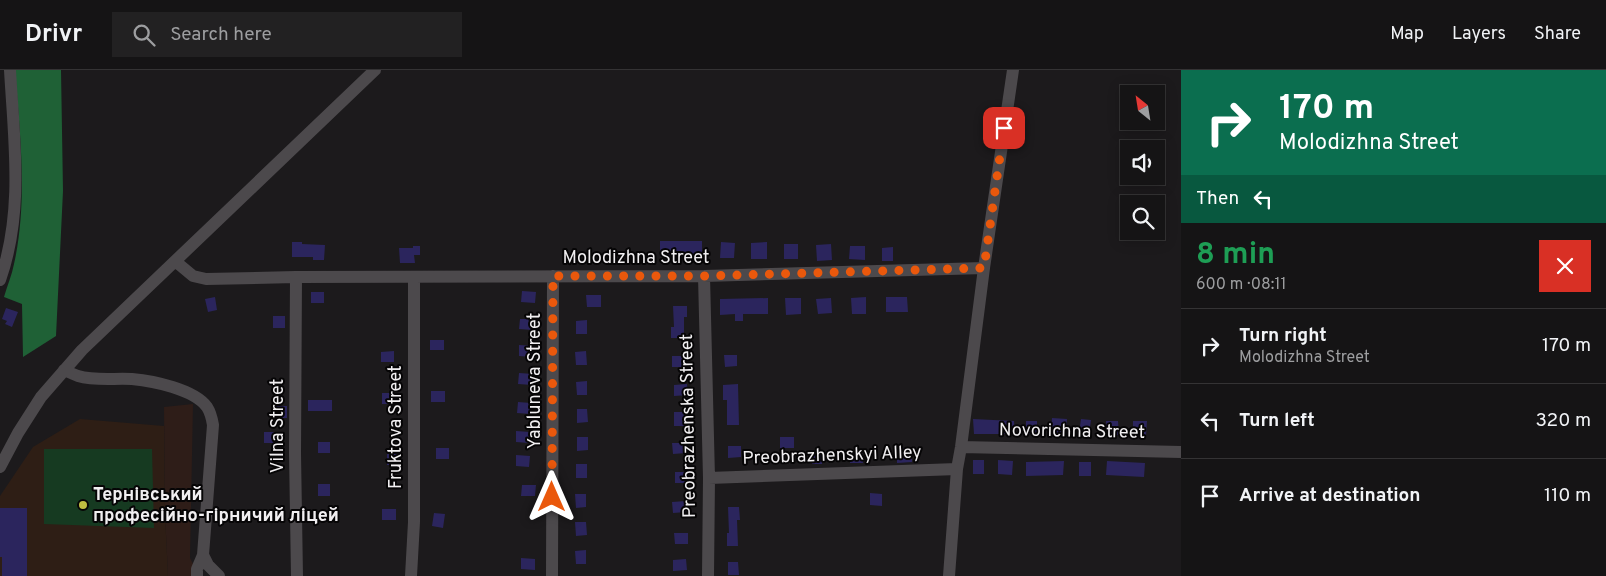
<!DOCTYPE html>
<meta charset="utf-8">
<style>
body{margin:0;font-family:Overpass,sans-serif;background:#222122;color:#f1f3f6;height:100vh;display:flex;flex-direction:column;font-size:19px;white-space:nowrap}
*{box-sizing:border-box;margin:0}
p{font-size:16px;color:#9d9ea0}
.icon{flex:none;width:28px;height:28px;fill:none;stroke:currentColor;stroke-width:2;stroke-linecap:round;stroke-linejoin:round}
.map{position:relative;flex:1;overflow:hidden}
.sheet{display:flex;flex-direction:column;background:#151415;width:425px}
.sheet>*{flex:none}
.top-card{background:#0b6e4f;color:#fff;overflow:hidden}
.needle{width:32px;rotate:330deg}
.controls{position:absolute;left:1120px;top:15px;display:grid;gap:10px}
.controls a{display:grid;place-items:center;width:45px;height:45px;border-radius:0px;background:#151415;box-shadow:0 2px 12px #0003,0 0 0 1px #343334;font-size:25px}
.pin{position:absolute;display:grid;place-items:center;width:42px;height:42px;color:#fff;margin:-21px;border-radius:10px;box-shadow:0 2px 8px #0006}
.me{position:absolute;width:55px;margin:-28px;rotate:0deg;stroke-linejoin:round;filter:drop-shadow(0 0 4px #0008)}
.turn{display:flex;align-items:center;gap:18px;height:105px;padding:0 15px;font-size:22px}
.turn .icon{width:65px;height:65px;stroke-width:2.5}
.turn b{display:block;font-size:35px;line-height:42px}
.then{display:flex;align-items:center;height:48px;padding:0 15px;background:#0003;gap:10px;font-size:19px}
.round{display:grid;place-items:center;flex:none;width:52px;height:52px;border-radius:0px;background:#222122}
.head{display:flex;align-items:center;justify-content:space-between;height:85px;padding:0 15px}
h1{font-size:30px;font-weight:700;line-height:38px;color:#1e9e55}
ul{padding:0;list-style:none}
li{display:flex;align-items:center;gap:15px;height:75px;padding:0 15px;border-top:1px solid #343334}
li div{flex:1}
li b{display:block;font-size:19px}
li em{font-style:normal}
header{display:flex;align-items:center;gap:30px;box-sizing:border-box;height:70px;padding:0 25px;background:#151415;border-bottom:1px solid #343334}
header strong{font-size:24px}
nav{display:flex;gap:28px;margin-inline-start:auto;font-size:18px}
.search{width:350px;height:45px;background:#222122;display:flex;align-items:center;gap:12px;box-sizing:border-box;padding:0 18px;border-radius:0px;color:#9d9ea0;font-size:19px}
main{display:flex;flex:1;min-height:0}
.map>svg:first-child{display:block}
</style>
<header>
<strong>Drivr</strong>
<div class="search"><svg class="icon" aria-label="search" viewBox="0 0 24 24"><circle cx="10" cy="10" r="6"/><path d="M15 15l6 6"/></svg>Search here</div>
<nav><a>Map</a><a>Layers</a><a>Share</a></nav>
</header>
<main>
<div class="map">
<svg width="1181" height="506" viewBox="0 0 1181 506">
<rect width="100%" height="100%" fill="#1c1a1c"/>
<path fill="#2e1d18" d="M193,334L190,488L199,506H168L165,444L164,337Z"/>
<path fill="#2e1e15" d="M80,349L164,356L165,444L168,506H0V426L33,377Z"/>
<path fill="#163a21" d="M44,379H152L154,458L44,454Z"/>
<path fill="#1f6136" d="M15,0H61L63,121L56,266L23,287L22,234L4,227C7,216 12,205 14,194C28,132 20,63 15,0Z"/>
<path fill="#2b255d" d="M660,171H702V188H686V187H678V186H660Z
M292,172H302V174L325,175L324,190H313V187H292Z
M721,172L735,173L734,188H720Z
M767,172V189H751V173Z
M784,174H798V189H784Z
M831,174L832,190L817,191L816,175Z
M413,176H420V185H414L415,193H400L399,178H413Z
M850,176H865V190L849,189Z
M893,177V191H882V178Z
M522,221L536,222L535,233L521,232Z
M311,222H324V233H311Z
M586,225H601V237H587Z
M215,227L217,240L208,242L205,229Z
M866,227V244H852L851,228Z
M886,227H907L908,242H886Z
M768,228V244H743V251H735V244L720,245V229Z
M785,228H801V244L786,245Z
M831,228L832,243L818,244L816,229Z
M673,236H687V247H684V268H671V257H674Z
M6,238L18,242L12,257L5,254L7,251L2,249Z
M273,246H285V258H273Z
M520,249H534L533,260L519,259Z
M587,250V264H576V251Z
M430,270H444V280H430Z
M519,275L533,276L532,287L519,286Z
M394,281V292H381V282Z
M586,281L587,295H576L575,282Z
M724,285H737V296L725,297Z
M672,286H686V297H672Z
M519,303L533,304L532,315L518,314Z
M587,311V325H577L576,312Z
M687,314L688,325L674,326V315Z
M738,314L739,355H727V330H723V315Z
M431,321H445V332H431Z
M382,323H396V334H382Z
M308,330H332V341H308Z
M518,332L531,333V344L517,343Z
M275,336H287V348H275Z
M577,339H587L588,352L577,353Z
M674,342H685V356H674Z
M1052,348L1067,349L1066,364L1051,363Z
M973,349L1014,351L1015,364H974Z
M1081,349L1091,350L1089,364L1079,363Z
M1026,351H1037V363L1026,364Z
M1106,351H1118L1119,365H1107Z
M1133,351H1147L1146,366H1133Z
M516,361L530,362L529,373L516,372Z
M264,362H277V373H264Z
M577,367H588V380L577,381Z
M780,367H794V378H780Z
M318,372H330V383H318Z
M672,373H686V383L673,384Z
M728,376H741V387L728,388Z
M436,378H449V389H436Z
M897,378H912V392L897,393Z
M811,380H822V394H812Z
M862,380L863,393H850V381Z
M387,384H401V395H387Z
M516,385L530,386L529,397L516,396Z
M973,390H984V404H973Z
M998,390L1013,391L1012,405L998,404Z
M1064,391L1063,405L1026,406V392Z
M1107,391L1145,393L1144,407L1106,405Z
M1079,392H1091V406H1079Z
M576,394H587V408H576Z
M675,402H688L689,413H675Z
M318,414H330V426H318Z
M522,415H536L535,426H521Z
M870,423L882,424V436L870,435Z
M575,424H586V437L576,438Z
M686,431V442L673,443L672,432Z
M728,437H739L740,450H737L738,476H727V463H729Z
M0,438H27V506H2V487H0Z
M382,439H396V450H382Z
M434,443L445,444L443,458L432,456Z
M575,452H586L587,465L576,466Z
M674,463H688V474H675Z
M586,480V494H576L575,481Z
M521,488L535,489V500L521,499Z
M686,489L687,500L673,501V490Z
M728,492H738L739,505H728Z"/>
<g fill="none" stroke-linecap="round" stroke-linejoin="round">
<path stroke="#4c494c" stroke-width="12" d="M175,191L193,206L206,209L296,207L704,206L984,198
M704,206L709,408L708,506
M296,207L295,383L297,506
M0,210C24,142 14,71 10,0
M64,300C68,302 73,304 78,306C95,311 114,308 132,309C153,311 194,319 207,337C211,343 212,349 213,355L203,485L208,495L219,506
M961,377L1181,382
M0,397L18,363L41,327L82,280L375,0
M709,408L957,399
M197,506V499L203,485
M411,506L414,452V208
M552,506L553,206
M949,506L957,399L961,377L984,198L1013,0"/>
</g>
<g fill="none" stroke-linecap="round" stroke-linejoin="round">
<path stroke="#ea580c" stroke-width="9" stroke-dasharray="0 16.2" d="M552,427L553,206H704L984,198L1004,58"/>
</g>
<circle fill="#bfbe41" stroke="#060506" stroke-width="2" cx="83" cy="435" r="5"/>
<g text-anchor="middle" dominant-baseline="central" stroke-width="4" stroke-linejoin="round" paint-order="stroke">
<g font-size="18" fill="#f1eff1" stroke="#060506">
<text x="636" y="188">Molodizhna Street</text>
<text transform="translate(535 311) rotate(-90)">Yabluneva Street</text>
<text transform="translate(278 356) rotate(-90)">Vilna Street</text>
<text transform="translate(689 356) rotate(-91)">Preobrazhenska Street</text>
<text transform="translate(396 357) rotate(-90)">Fruktova Street</text>
<text transform="translate(1072 362) rotate(1)">Novorichna Street</text>
<text transform="translate(832 386) rotate(-2)">Preobrazhenskyi Alley</text>
</g>
<g font-size="18" font-weight="bold" fill="#f1eff1" stroke="#060506" text-anchor="start">
<text x="93" y="425">Тернівський<tspan x="93" dy="21">професійно-гірничий ліцей</tspan></text>
</g>
</g>
</svg>
<div class="controls">
<a><svg class="needle" viewBox="-14 -14 28 28"><path d="M0-13l5 13h-10z" fill="#e53935"/><path d="M0 13l5-13h-10z" fill="#9d9ea0"/></svg></a>
<a><svg class="icon" aria-label="sound" viewBox="0 0 24 24"><path d="M4 9h4l5-4v14l-5-4H4zM17 9q2 3 0 6"/></svg></a>
<a><svg class="icon" aria-label="search" viewBox="0 0 24 24"><circle cx="10" cy="10" r="6"/><path d="M15 15l6 6"/></svg></a>
</div>
<div class="pin" style="left:1004px;top:58px;background:#d93025"><svg class="icon" aria-label="arrive" viewBox="0 0 24 24"><path d="M6 21V4h12l-3 4 3 4H6"/></svg></div>
<svg class="me" style="left:552px;top:427px" viewBox="-20 -20 40 40"><path d="M0-17L14 15 0 8-14 15z" fill="#ea580c" stroke="#fff" stroke-width="4"/></svg>
</div>
<section class="sheet">
<div class="top-card">
<div class="turn"><svg class="icon" aria-label="right" viewBox="0 0 24 24"><path d="M7 20v-9h11M14 6l5 5-5 5"/></svg><div><b>170 m</b>Molodizhna Street</div></div>
<div class="then">Then<svg class="icon" aria-label="left" viewBox="0 0 24 24"><path d="M17 20v-9H6M10 6l-5 5 5 5"/></svg></div>
</div>
<div class="head"><div><h1>8 min</h1><p>600 m · 08:11</p></div><a class="round" style="background:#d93025;color:#fff"><svg class="icon" aria-label="close" viewBox="0 0 24 24"><path d="M6 6l12 12M18 6L6 18"/></svg></a></div>
<ul>
<li><svg class="icon" aria-label="right" viewBox="0 0 24 24"><path d="M7 20v-9h11M14 6l5 5-5 5"/></svg><div><b>Turn right</b><p>Molodizhna Street</p></div><em>170 m</em></li>
<li><svg class="icon" aria-label="left" viewBox="0 0 24 24"><path d="M17 20v-9H6M10 6l-5 5 5 5"/></svg><div><b>Turn left</b></div><em>320 m</em></li>
<li><svg class="icon" aria-label="arrive" viewBox="0 0 24 24"><path d="M6 21V4h12l-3 4 3 4H6"/></svg><div><b>Arrive at destination</b></div><em>110 m</em></li>
</ul>
</section>
</main>
